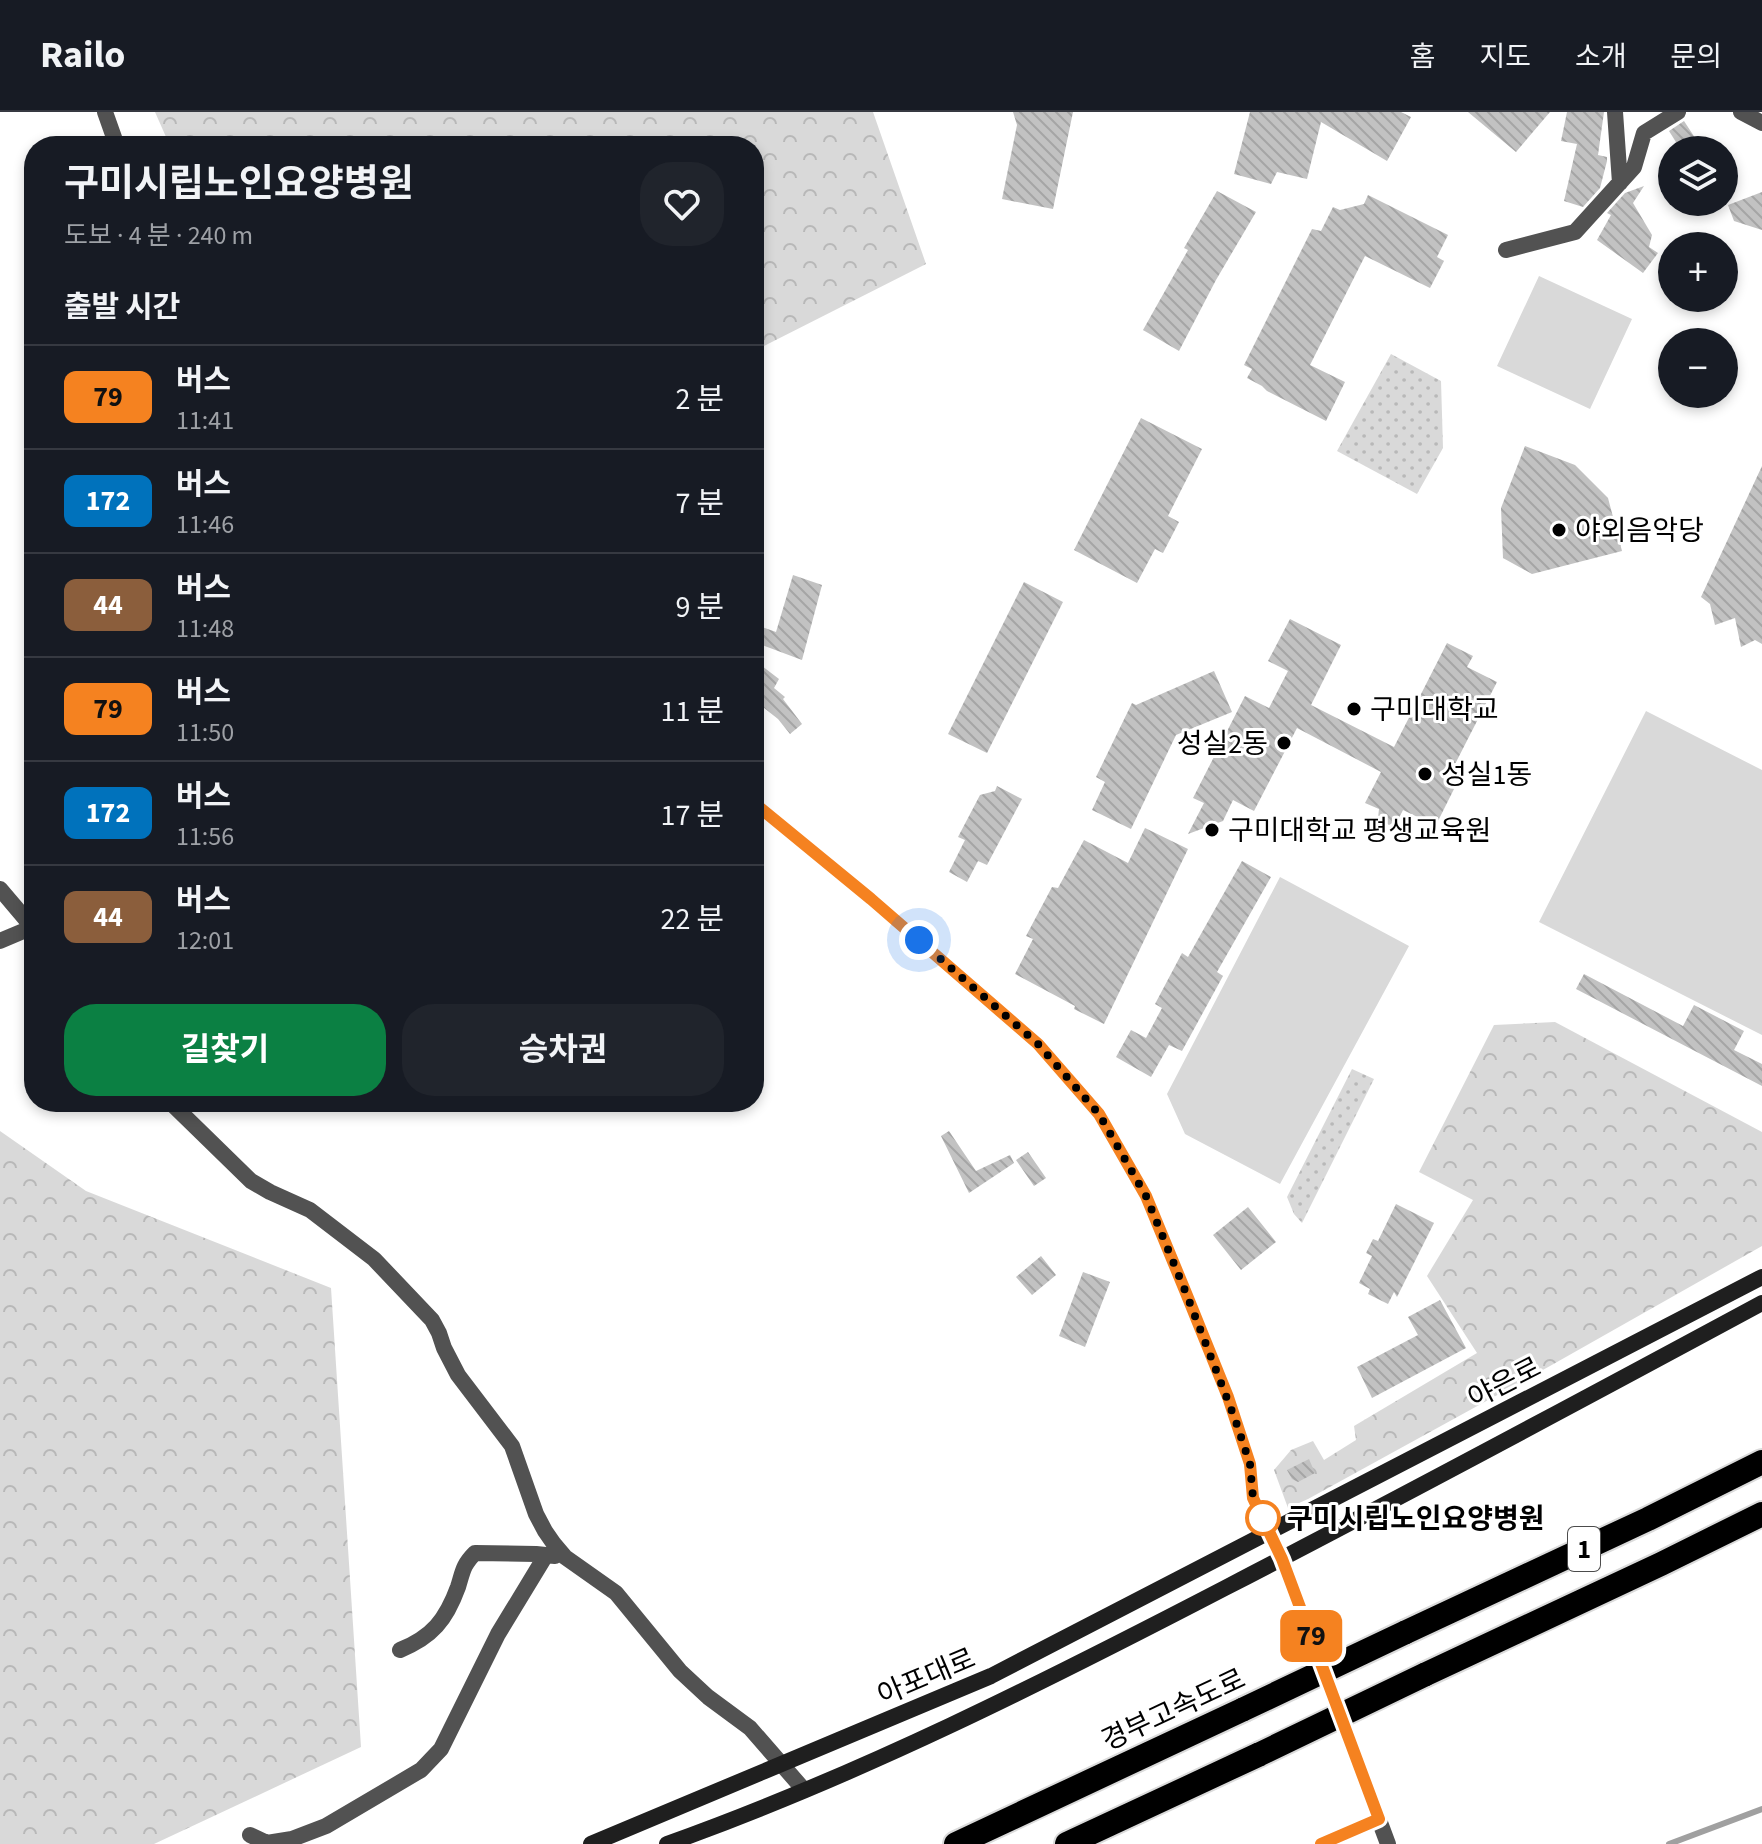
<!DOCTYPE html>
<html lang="ko">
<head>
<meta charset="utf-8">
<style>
  :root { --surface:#171b24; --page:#20242c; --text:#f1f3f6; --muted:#9ea1a6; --line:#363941; --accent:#0b8043 }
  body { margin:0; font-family:"Source Sans 3","Noto Sans KR",sans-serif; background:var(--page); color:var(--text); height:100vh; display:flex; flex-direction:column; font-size:30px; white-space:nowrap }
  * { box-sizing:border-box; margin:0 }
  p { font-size:26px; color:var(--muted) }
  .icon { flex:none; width:44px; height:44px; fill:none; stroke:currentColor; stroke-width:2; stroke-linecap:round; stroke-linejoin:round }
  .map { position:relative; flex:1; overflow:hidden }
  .details { position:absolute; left:24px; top:24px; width:740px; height:976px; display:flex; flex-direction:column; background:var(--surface); border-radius:32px; box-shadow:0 4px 12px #0003 }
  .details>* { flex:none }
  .badge { padding:0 16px; border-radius:12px; font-size:28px; line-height:52px }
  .fabs { position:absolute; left:1658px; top:24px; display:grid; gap:16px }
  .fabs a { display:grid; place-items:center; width:80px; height:80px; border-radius:50%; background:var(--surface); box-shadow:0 4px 12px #0003; font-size:40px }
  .you { position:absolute; width:40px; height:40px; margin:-20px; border:6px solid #fff; border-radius:50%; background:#1a73e8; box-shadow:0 0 0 12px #1a73e833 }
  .map>.badge { position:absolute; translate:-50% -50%; box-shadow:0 0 0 4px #fff }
  h2 { padding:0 40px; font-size:30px; line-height:72px }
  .round { display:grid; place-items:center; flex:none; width:84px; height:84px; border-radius:32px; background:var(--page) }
  .summary { display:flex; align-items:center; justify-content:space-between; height:136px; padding:0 40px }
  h1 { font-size:38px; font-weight:700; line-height:60px }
  .cta { display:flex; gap:16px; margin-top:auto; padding:16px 40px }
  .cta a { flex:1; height:92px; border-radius:32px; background:var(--accent); color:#fff; font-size:32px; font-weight:700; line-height:92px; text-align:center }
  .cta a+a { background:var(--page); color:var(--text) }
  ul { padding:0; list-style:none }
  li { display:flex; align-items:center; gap:24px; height:104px; padding:0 40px; border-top:2px solid var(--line) }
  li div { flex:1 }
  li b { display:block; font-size:30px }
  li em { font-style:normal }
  li .badge { min-width:88px; font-weight:700; text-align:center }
  header { display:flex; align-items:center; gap:48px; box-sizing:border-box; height:112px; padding:0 40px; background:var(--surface); border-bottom:2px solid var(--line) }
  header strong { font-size:38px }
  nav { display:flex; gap:44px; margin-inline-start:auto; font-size:28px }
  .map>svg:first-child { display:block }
  .grass { fill:#d9d9d9 }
  .forest { fill:url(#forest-crowns) }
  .garden { fill:url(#garden-dots) }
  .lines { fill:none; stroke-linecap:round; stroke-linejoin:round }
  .stream { stroke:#a0a0a0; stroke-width:6 }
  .building { fill:url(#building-back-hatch) }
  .motorway-casing { stroke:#dbdbdb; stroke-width:28 }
  .minor { stroke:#525252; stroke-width:16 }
  .secondary { stroke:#1f1f1f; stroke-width:16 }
  .motorway { stroke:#000; stroke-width:24 }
  .motorway-bridge-casing { stroke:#dbdbdb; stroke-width:28; stroke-linecap:butt }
  .motorway-bridge { stroke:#000; stroke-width:24 }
  .line-casing { stroke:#fff; stroke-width:18 }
  .line { stroke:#f58220; stroke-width:12 }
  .walk { stroke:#000; stroke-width:8; stroke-dasharray:0 14.4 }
  .poi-dot { fill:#000; stroke:#fff; stroke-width:3 }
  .stop-dot { fill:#fff; stroke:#f58220; stroke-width:4 }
  .labels { text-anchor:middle; stroke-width:6; stroke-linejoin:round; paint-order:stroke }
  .shield { fill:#fff; stroke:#4c4c4c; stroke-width:2 }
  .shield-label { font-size:26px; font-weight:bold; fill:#000 }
  .poi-label { font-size:28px; fill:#000; stroke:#fff; text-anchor:start }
  .street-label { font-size:28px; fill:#000; stroke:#fff }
  .stop-label { font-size:28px; font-weight:bold; fill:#000; stroke:#fff; text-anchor:start }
</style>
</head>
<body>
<header>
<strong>Railo</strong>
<nav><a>홈</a><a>지도</a><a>소개</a><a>문의</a></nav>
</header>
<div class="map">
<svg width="1762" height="1732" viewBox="0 0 1762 1732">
  <defs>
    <pattern id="forest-crowns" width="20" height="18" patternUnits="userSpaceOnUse" patternTransform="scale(2)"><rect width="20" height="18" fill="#d9d9d9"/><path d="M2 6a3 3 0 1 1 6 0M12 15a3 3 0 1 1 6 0" fill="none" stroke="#b8b8b8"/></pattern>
    <pattern id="garden-dots" width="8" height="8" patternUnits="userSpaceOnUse" patternTransform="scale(2)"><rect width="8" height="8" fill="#d9d9d9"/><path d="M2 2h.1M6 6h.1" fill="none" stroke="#b8b8b8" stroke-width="1.8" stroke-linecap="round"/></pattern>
    <pattern id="building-back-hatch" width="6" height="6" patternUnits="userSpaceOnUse" patternTransform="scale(2)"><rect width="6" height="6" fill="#c2c2c2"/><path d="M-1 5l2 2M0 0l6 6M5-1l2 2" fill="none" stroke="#a5a5a5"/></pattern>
  </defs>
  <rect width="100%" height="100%" fill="#fff"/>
  <path class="grass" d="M1539 164 1632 207 1590 297 1497 254Z
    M1646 599 1762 658V923L1539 810Z
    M1280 765 1409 834 1280 1072 1185 1022 1167 982Z"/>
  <path class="forest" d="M155 0H873L926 152 754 239V34H170Z
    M1555 910 1762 1020V1134L1550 1254 1308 1387 1288 1396 1274 1358 1291 1338 1313 1329 1324 1348 1356 1328 1354 1314 1477 1241 1427 1164 1473 1088 1419 1060 1494 913Z
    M0 1019 86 1079 331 1176 361 1635 154 1732H0Z"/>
  <path class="garden" d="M1391 242 1441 269 1443 336 1417 382 1337 339Z
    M1352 957 1374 967 1302 1111 1294 1102 1287 1085Z"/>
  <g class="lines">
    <path class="stream" d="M1669 1732 1762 1697"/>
  </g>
  <path class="building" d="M1013 0H1073L1053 97 1002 87 1017 13Z
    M1250 0H1401L1411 5 1387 49 1321 10 1307 67 1277 60 1271 72 1234 62Z
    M1468 0H1550L1516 40Z
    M1567 0H1604L1598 43 1607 45V49L1600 76 1583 95 1564 89 1577 32 1561 29Z
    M1684 9 1703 38H1681L1669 19Z
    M1644 74 1633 91 1652 123 1649 135 1658 141 1643 161 1597 128 1611 103 1607 101 1625 81Z
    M1217 79 1256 100 1216 168 1179 239 1143 218 1188 138 1184 136Z
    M1762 80V118L1734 109 1728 93Z
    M1368 83 1448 123 1437 145 1444 149 1430 176 1365 144 1310 253 1345 270 1326 309 1267 279 1262 274 1247 266 1252 257 1244 253 1312 117 1321 119 1333 95 1340 98 1364 92Z
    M1141 306 1202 337 1168 404 1179 410 1163 441 1155 437 1137 471 1074 438Z
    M1525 334 1575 353 1608 386 1622 439 1532 462 1503 446 1501 396Z
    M1762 354V532L1755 528 1741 535 1735 506 1715 513 1710 492 1701 485Z
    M793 463 822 473 802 548 754 530V512L776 520Z
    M1024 470 1063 490 987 641 948 622Z
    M1290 507 1341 533 1311 593 1394 635 1447 531 1473 544 1467 555 1497 570 1452 658 1461 663 1438 709 1431 705 1428 710 1403 698 1398 708 1389 713 1378 706 1379 697 1365 691 1381 660 1297 616 1254 699 1233 688 1223 709 1188 722 1204 691 1193 686 1245 584 1269 596 1288 559 1268 549Z
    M754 548 779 567 774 576 785 585 783 587 802 612 790 622 778 607 754 588Z
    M1214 559 1232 600 1176 623 1131 717 1092 698 1105 670 1096 665 1132 591 1136 593Z
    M997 674 1022 687 987 753 978 749 967 770 949 760 965 728 958 725 980 683 995 679Z
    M1145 716 1188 737 1104 912 1074 897 1075 894 1015 862 1033 827 1026 824 1052 775 1058 776 1084 728 1128 751Z
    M1242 749 1271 765 1217 860 1223 864 1182 939 1169 933 1151 965 1116 945 1131 918 1146 926 1162 896 1155 892 1182 841 1188 845Z
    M1584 862 1683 914 1694 893 1744 919 1734 938 1762 952V974L1576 877Z
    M949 1019 976 1059 1010 1043 1014 1051 969 1081 941 1024Z
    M1028 1040 1046 1066 1034 1074 1016 1048Z
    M1396 1092 1434 1111 1397 1185 1394 1180 1388 1192 1368 1182 1370 1177 1359 1171 1372 1144 1366 1141 1373 1127 1378 1129Z
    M1248 1095 1276 1130 1241 1158 1213 1123Z
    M1041 1144 1056 1163 1032 1183 1016 1165Z
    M1083 1160 1110 1170 1085 1235 1059 1224Z
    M1440 1188 1466 1236 1372 1286 1357 1255 1418 1223 1408 1205Z
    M1309 1347 1315 1361 1298 1370 1292 1367 1287 1358Z"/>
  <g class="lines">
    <g class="motorway-casing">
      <path id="motorway" d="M1404 1521 1648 1407 1762 1350
        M1424 1563 1661 1452 1762 1402
        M956 1732 1244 1597
        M1067 1732 1260 1642"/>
    </g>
    <path class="minor" d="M105 0 117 34
      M1615 0 1620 71
      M1741 0 1762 11
      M1506 138 1575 120 1634 55 1644 21 1678 0
      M754 691 871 787 1038 932 1099 1002 1146 1084 1186 1181 1228 1285 1250 1352 1253 1386 1282 1447 1388 1732
      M0 777 34 817
      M0 829 33 815
      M170 990 251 1069 270 1080 310 1098 374 1147 432 1208 439 1221 444 1236 458 1263 512 1334 536 1402 545 1419 554 1432 565 1445 616 1481 680 1559 708 1585 750 1616 804 1678
      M400 1538C432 1525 446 1508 458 1475 463 1459 463 1453 475 1441L536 1442 555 1444
      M250 1723 267 1731 292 1727 326 1714 421 1658 441 1637 498 1522 546 1443
      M1321 1732 1379 1707"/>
    <path class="secondary" d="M591 1732 991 1564 1762 1165
      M667 1732C860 1663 1044 1570 1225 1476 1405 1383 1584 1287 1762 1191"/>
    <use href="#motorway" class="motorway"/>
    <g class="motorway-bridge-casing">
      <path id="motorway-bridge" d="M1244 1597 1404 1521
        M1260 1642 1424 1563"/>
    </g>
    <use href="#motorway-bridge" class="motorway-bridge"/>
  </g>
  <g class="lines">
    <g class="line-casing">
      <path id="line" d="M754 691 871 787 1038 932 1099 1002 1146 1084 1186 1181 1228 1285 1250 1352 1253 1386 1282 1447 1379 1707 1321 1732"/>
    </g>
    <use href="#line" class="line"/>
    <path class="walk" d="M919 828 1038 932 1099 1002 1146 1084 1186 1181 1235 1307 1250 1352 1253 1386 1263 1406"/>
  </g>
  <g class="poi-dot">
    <circle cx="1559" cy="418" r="8"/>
    <circle cx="1354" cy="597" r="8"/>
    <circle cx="1284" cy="631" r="8"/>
    <circle cx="1425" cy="662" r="8"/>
    <circle cx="1212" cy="718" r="8"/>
  </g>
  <circle class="stop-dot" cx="1263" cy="1406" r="16"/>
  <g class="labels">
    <rect class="shield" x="1568" y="1415" width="32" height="44" rx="6"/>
    <g class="shield-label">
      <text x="1584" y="1446">1</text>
    </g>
    <g class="poi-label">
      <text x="1575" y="428">야외음악당</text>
      <text x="1370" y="607">구미대학교</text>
      <text x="1268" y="641" text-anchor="end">성실2동</text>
      <text x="1441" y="672">성실1동</text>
      <text x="1228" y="728">구미대학교 평생교육원</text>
    </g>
    <g class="street-label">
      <text transform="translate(1504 1270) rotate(-27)" y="10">야은로</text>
      <text transform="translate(926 1564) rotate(-23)" y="10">아포대로</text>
      <text transform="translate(1173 1597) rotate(-25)" y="10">경부고속도로</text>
    </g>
    <g class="stop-label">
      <text x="1287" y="1416">구미시립노인요양병원</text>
    </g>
  </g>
</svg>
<div class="fabs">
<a><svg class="icon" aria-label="layers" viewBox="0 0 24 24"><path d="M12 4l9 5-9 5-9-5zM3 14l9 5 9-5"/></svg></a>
<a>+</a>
<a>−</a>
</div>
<div class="you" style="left:919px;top:828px"></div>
<b class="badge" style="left:1311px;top:1524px;background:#f58220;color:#111">79</b>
<section class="details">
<div class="summary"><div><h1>구미시립노인요양병원</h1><p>도보 · 4 분 · 240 m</p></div><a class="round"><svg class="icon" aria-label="heart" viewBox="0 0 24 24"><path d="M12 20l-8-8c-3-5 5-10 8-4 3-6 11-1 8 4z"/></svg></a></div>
<h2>출발 시간</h2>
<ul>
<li><span class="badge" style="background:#f58220;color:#111">79</span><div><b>버스</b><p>11:41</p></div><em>2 분</em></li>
<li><span class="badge" style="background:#0072bc;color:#fff">172</span><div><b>버스</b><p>11:46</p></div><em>7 분</em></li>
<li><span class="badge" style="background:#8b5e3c;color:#fff">44</span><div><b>버스</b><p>11:48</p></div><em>9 분</em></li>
<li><span class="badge" style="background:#f58220;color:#111">79</span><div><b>버스</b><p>11:50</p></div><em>11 분</em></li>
<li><span class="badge" style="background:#0072bc;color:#fff">172</span><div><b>버스</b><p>11:56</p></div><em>17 분</em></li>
<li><span class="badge" style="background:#8b5e3c;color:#fff">44</span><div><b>버스</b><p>12:01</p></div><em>22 분</em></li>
</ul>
<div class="cta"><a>길찾기</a><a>승차권</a></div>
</section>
</div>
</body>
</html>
